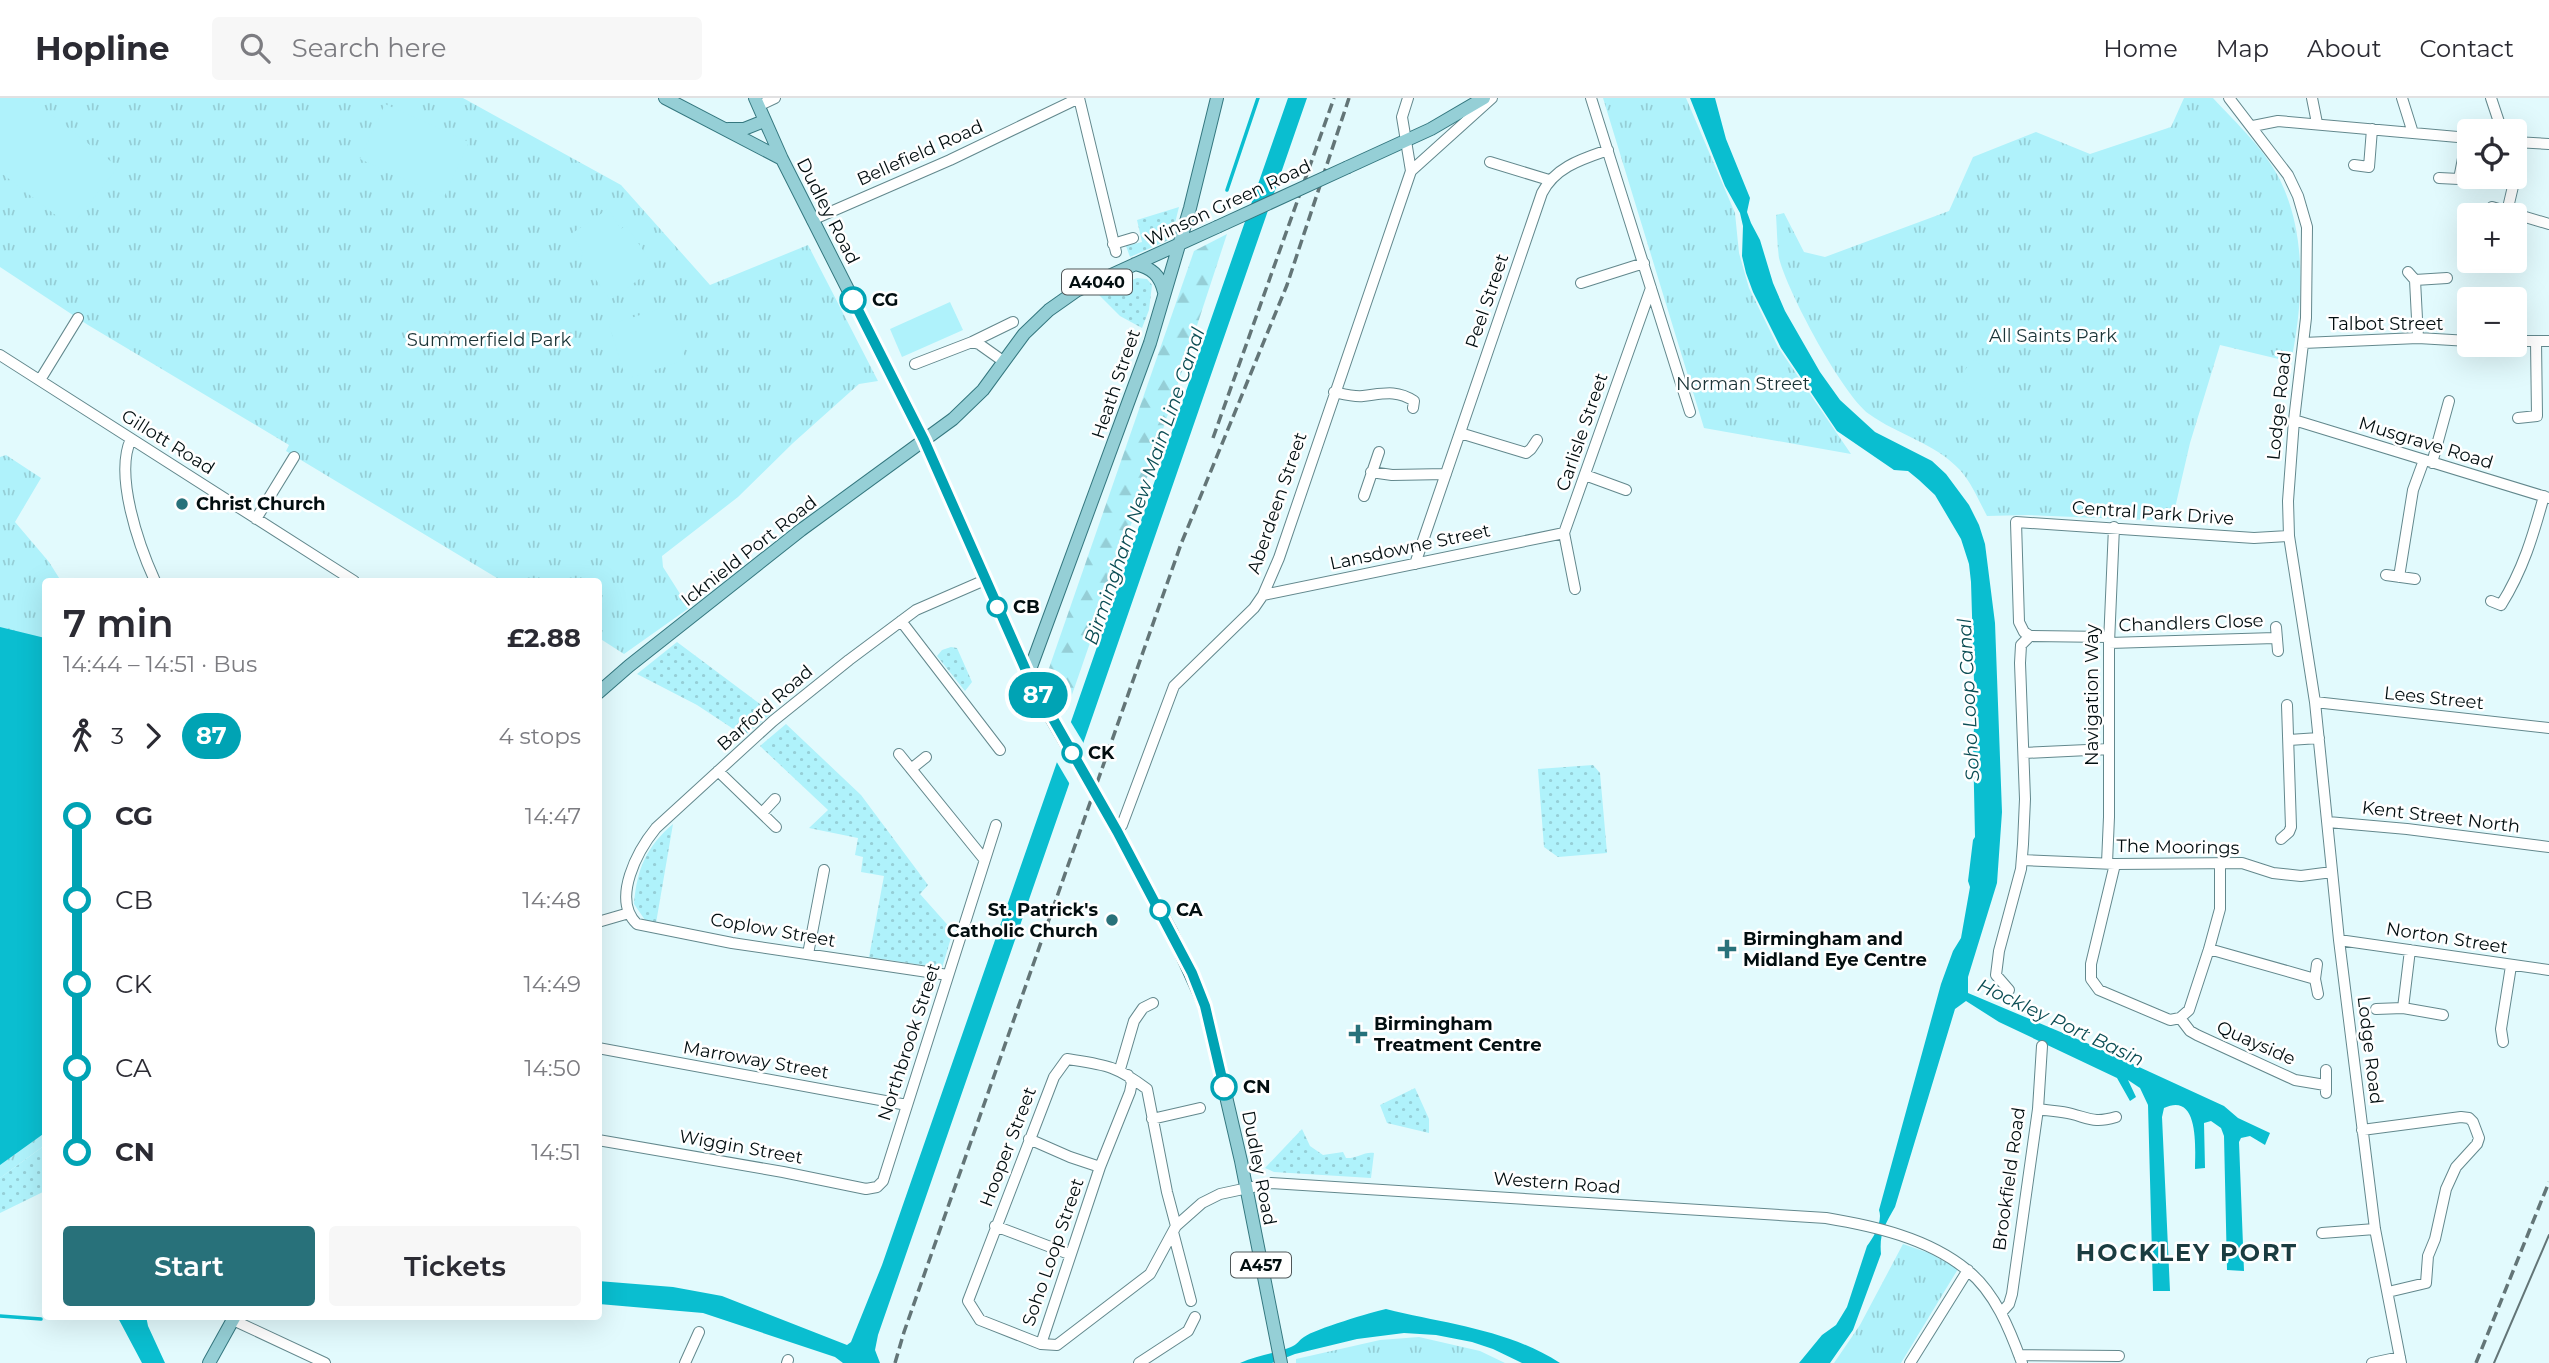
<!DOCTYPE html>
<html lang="en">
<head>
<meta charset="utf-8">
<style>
  :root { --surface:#fff; --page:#f7f7f7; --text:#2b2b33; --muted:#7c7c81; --line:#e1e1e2; --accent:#28717a }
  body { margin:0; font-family:Montserrat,sans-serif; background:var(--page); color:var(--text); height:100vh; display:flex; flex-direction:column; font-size:26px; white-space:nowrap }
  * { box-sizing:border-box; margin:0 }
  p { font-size:23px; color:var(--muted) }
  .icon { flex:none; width:38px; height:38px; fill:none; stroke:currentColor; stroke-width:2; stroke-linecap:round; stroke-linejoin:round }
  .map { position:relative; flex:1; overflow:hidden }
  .side { position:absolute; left:42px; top:480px; width:560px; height:742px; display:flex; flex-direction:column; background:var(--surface); border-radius:7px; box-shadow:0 7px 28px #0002 }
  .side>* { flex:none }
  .badge { padding:0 14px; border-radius:23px; font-size:24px; line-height:46px }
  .fabs { position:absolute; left:2457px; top:21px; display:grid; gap:14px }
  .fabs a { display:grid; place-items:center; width:70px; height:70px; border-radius:7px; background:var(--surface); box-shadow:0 7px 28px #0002; font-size:35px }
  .map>.badge { position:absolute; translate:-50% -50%; box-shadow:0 0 0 4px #fff }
  .legs { display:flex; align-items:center; gap:10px; height:77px; padding:0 21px; font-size:23px }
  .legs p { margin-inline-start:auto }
  .headline { display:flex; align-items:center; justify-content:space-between; height:119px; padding:0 21px }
  h1 { font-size:38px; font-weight:600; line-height:52px }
  .button { display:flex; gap:14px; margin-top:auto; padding:14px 21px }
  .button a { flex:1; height:80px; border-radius:7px; background:var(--accent); color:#fff; font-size:28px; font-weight:600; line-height:80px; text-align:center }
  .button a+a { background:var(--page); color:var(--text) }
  ul { padding:0 21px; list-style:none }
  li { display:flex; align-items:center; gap:24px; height:84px; font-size:26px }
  li i { display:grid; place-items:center; width:10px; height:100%; margin:0 9px; background:currentColor }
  li i::after { content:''; width:18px; height:18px; margin:-9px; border:5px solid; border-radius:50%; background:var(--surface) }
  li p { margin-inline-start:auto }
  li:first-child i { background:linear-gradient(#0000 50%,currentColor 0) }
  li:last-child i { background:linear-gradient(currentColor 50%,#0000 0) }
  header { display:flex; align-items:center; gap:42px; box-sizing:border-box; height:98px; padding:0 35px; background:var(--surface); border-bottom:2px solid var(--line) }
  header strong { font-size:33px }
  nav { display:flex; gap:38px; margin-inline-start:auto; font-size:24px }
  .search { width:490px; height:63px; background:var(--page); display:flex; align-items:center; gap:18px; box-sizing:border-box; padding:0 24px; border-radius:7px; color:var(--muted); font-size:26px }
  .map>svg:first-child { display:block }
  .grass { fill:url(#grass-dots) }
  .forest { fill:url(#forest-firs) }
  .park { fill:url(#park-tufts) }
  .pitch { fill:#aff2fb }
  .water { fill:#0abed0 }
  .pier { fill:#e2fafd }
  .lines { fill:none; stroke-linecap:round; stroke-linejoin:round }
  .stream { stroke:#0abed0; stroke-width:3.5 }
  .minor-casing { stroke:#63888d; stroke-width:12 }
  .major-casing { stroke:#34777f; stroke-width:14 }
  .minor { stroke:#fff; stroke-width:10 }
  .major { stroke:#95cfd6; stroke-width:12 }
  .tram { stroke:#637577; stroke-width:2 }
  .rail { stroke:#637577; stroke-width:3.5; stroke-dasharray:10 5; stroke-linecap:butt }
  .major-bridge-casing { stroke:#34777f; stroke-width:14; stroke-linecap:butt }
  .major-bridge { stroke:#95cfd6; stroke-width:12 }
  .line-1-casing { stroke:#fff; stroke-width:16 }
  .line-1 { stroke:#00a3b4; stroke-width:10 }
  .stop-1-dot { fill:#fff; stroke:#00a3b4; stroke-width:3.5 }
  .poi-dot { fill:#28717a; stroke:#fff; stroke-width:2.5 }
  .labels { text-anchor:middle; stroke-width:5; stroke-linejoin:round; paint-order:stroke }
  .shield { fill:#fff; stroke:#4e5658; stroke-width:2 }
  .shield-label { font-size:16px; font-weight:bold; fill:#020e10 }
  .street-label { font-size:18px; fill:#020e10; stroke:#fff }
  .stop-label { font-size:18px; font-weight:bold; fill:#020e10; stroke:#fff; text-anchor:start }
  .park-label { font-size:18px; fill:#1b3437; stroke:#fff }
  .poi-label { font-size:18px; font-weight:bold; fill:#020e10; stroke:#fff; text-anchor:start }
  .water-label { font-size:19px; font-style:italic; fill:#0b4d54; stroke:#fff }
  .district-label { font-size:24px; font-weight:bold; letter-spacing:2px; fill:#1a3c40; stroke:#fff }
</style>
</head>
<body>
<header>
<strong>Hopline</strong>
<div class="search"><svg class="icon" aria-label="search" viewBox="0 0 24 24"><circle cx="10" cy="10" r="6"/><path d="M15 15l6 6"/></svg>Search here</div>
<nav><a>Home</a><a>Map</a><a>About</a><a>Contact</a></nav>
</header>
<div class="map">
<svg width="2549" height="1265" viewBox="0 0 2549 1265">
  <defs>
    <pattern id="grass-dots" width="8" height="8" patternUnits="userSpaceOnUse" patternTransform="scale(1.75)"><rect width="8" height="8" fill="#aff2fb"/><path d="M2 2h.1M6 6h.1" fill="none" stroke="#95ced6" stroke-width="1.8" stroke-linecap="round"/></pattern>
    <pattern id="forest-firs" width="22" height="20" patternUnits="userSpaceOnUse" patternTransform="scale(1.75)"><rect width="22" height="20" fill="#aff2fb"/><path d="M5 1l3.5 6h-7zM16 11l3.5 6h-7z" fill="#95ced6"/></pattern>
    <pattern id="park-tufts" width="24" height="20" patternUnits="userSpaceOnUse" patternTransform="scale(1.75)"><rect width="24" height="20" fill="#aff2fb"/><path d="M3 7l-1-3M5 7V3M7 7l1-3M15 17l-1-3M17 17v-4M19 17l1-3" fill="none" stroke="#95ced6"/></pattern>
  </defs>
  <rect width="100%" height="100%" fill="#e2fafd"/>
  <path class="grass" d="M1179 109 1171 141 1130 159 1126 148 1142 144 1137 122Z
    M1137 180 1147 181 1152 187 1149 212 1142 230 1120 218 1098 196Z
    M677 544 772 615 744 638 697 607 637 576Z
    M951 549 957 550 972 584 965 593 937 558 942 552Z
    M786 626 861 697 928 787 920 796 953 833 942 870 869 859 884 778 861 774 863 759 855 757 858 740 809 730 828 712 760 648Z
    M1593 667 1600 675 1607 755 1558 759 1544 749 1538 671Z
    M673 726 656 825 645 822 634 806C637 771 646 749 673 726Z
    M1415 990 1429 1021V1035L1387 1025 1380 1007Z
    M1302 1031 1310 1048 1323 1057 1343 1054 1346 1060C1356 1061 1365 1053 1374 1055L1371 1080 1274 1074 1265 1070Z
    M45 1047V1093L0 1115V1080Z"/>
  <path class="forest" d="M1227 136 1143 392 1066 614 1047 576 1194 153Z"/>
  <path class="park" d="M0 0H463L621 87 710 187 808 147 878 283 859 286 793 345 738 399 662 458 663 469 689 510 624 556 599 540 598 483H502L286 353 289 347 88 227 0 169Z
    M1603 0H1686L1735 115 1739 155 1749 190 1778 249 1851 356 1704 330Z
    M2184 0H2213C2236 25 2266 52 2281 84 2307 139 2303 205 2291 264L2220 247 2190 345 2172 423 2027 417 1987 418C1979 403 1971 384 1960 372 1935 345 1898 337 1869 316 1842 296 1787 193 1779 160 1777 146 1777 131 1776 117L1784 115 1804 154 1825 159 1949 113 1973 59 2036 34 2090 56 2171 29Z
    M6 357 41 380 15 424 49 464 61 483H46L45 1047 0 1080V359Z
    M1903 1146 1929 1155 1958 1171 1901 1265H1834L1860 1227Z
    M1419 1239 1480 1253 1505 1265H1296V1261L1380 1242Z"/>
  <path class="pitch" d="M0 0H30L118 69 71 129 0 74Z
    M385 6 469 44 444 99 360 61Z
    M608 111 621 131 626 127 655 170 610 202 580 159 584 156 571 136Z
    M950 204 963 232 902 259 890 231Z
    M668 208 686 262 626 281 609 227Z
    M1974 261 2000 283 1985 301 1959 279Z"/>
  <path class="water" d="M1288 0H1307L878 1237 875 1252 880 1265H843L835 1259 703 1215 599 1206 598 1183 673 1189 722 1198 847 1247 851 1244 882 1167Z
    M1690 0H1715L1726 41 1750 100 1747 114 1751 125 1760 142 1773 185 1785 213 1820 274 1840 302 1875 334 1932 363 1946 376 1969 407 1979 427 1985 446 1995 525 2002 714 1997 785 1968 879V895L2089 946 2224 1008 2238 1020 2270 1035 2265 1047 2250 1038 2241 1040 2239 1044 2244 1173 2227 1172 2224 1038 2221 1030 2211 1023 2204 1025 2205 1070 2195 1071C2195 1052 2200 993 2164 1010L2162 1019 2170 1193H2153L2148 1007 2140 990 2128 982 2136 999 2130 1003 2117 980 1999 924 1966 903 1955 911 1895 1109C1885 1127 1879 1135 1881 1156L1853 1232 1830 1265H1799L1822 1237 1836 1227 1847 1209 1867 1148C1874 1139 1883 1123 1879 1112L1941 886 1953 853 1961 840 1970 789 1968 783 1973 742 1975 739 1973 644 1975 616 1971 484 1969 466 1961 441 1935 397 1919 382 1908 373 1894 372 1837 333 1781 250 1753 194 1746 175 1742 158 1743 128 1740 115 1725 88Z
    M0 529 45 540 46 1034 0 1067Z
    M1386 1211C1446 1226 1507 1231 1560 1265H1522L1493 1251 1472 1244 1436 1237 1404 1235 1357 1241 1295 1256 1272 1265H1240C1257 1257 1274 1256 1291 1249 1297 1247 1299 1242 1304 1239 1315 1231 1372 1214 1386 1211Z
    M117 1218H146L148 1228 165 1265H142Z"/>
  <path class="pier" d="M1069 621 1086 649 1072 690 1055 661Z"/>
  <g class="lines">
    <path class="stream" d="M1227 92 1258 0
      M0 1218 41 1221"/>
    <g class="minor-casing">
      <path id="minor" d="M1079 0 1116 154
        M1591 0 1690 314
        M2229 0 2288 77 2298 98 2307 129 2306 220 2294 322 2288 403 2289 438 2315 604 2339 842 2375 1131 2401 1265
        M2312 0 2317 25
        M2402 0 2413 35
        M2491 0 2502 33
        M758 8 775 0
        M2253 28 2278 23 2469 40
        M2515 44 2549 46
        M1490 64 1549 82
        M2354 67 2369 69 2372 31
        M1411 73 1492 0
        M2439 80 2459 81 2467 40
        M2492 109 2549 126
        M2507 114 2518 67
        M812 122 950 62 1079 0
        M1113 146 1133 140
        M2408 174 2415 182 2418 240
        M2415 182 2447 180
        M1581 185 1644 165
        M2515 243H2549
        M972 244 979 246 1003 263
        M2303 245 2418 240 2469 243
        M0 257 354 483
        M915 266 972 244 1013 224
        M40 282 78 220
        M1334 294C1343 296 1354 299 1363 298 1382 296 1396 291 1414 303L1413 310
        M2518 320 2537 318 2536 243
        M2294 322 2549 400
        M1460 335 1526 355 1531 351 1537 342
        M131 341C114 377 139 448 155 483
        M2432 365 2449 303
        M1371 374 1392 377 1446 376
        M1585 377 1626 392
        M1364 398 1379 354
        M256 421 294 359
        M1415 466 1542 95C1555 69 1582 61 1608 52
        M2386 477 2415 481
        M2399 479 2413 392 2424 362
        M1575 491 1564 435 1651 190
        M1263 497 1564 435
        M2491 503 2501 507C2523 472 2533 438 2544 398
        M901 523 1000 652
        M2276 529 2278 553
        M2109 539 2030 538 2024 534 2019 524 2016 424 2254 440 2289 438
        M2109 545 2275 540
        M2315 604 2549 630
        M2289 642 2319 640
        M2024 655 2109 651
        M899 656 984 761
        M911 671 926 659
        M718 673 776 729
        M762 715 775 701
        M2328 724 2407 731 2549 749
        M1117 733 1122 727 1174 588 1254 510 1263 497 1279 460 1411 73 1402 19 1408 0
        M2281 741 2289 734 2291 729 2287 607
        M2022 762 2115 766 2242 765 2273 775 2301 778 2332 774
        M2107 765 2109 719V545L2114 429
        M2115 766 2091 866V881L2099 892 2170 922 2180 920 2189 912 2209 851 2220 811V766
        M598 824 629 815
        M2339 842 2549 872
        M2209 851 2315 881
        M808 856 824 772
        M2317 866 2315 881 2318 896
        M948 877 732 845 637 826C611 801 638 752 656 730L773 623 849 562 916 512 985 482
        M2009 892 1996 877 1999 853 2021 771 2023 746 2025 701 2020 565 2021 547 2030 538
        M2403 910 2410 852
        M2376 911 2403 910 2443 917
        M2180 920 2190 933 2197 937 2295 982 2325 987
        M2503 944 2501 931 2511 868
        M598 950 907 1007
        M1120 971 1134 923 1143 910 1153 905
        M2326 995V972
        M2038 1011C2049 1013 2061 1013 2072 1016 2091 1021 2095 1025 2116 1019
        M1152 1021 1200 1010
        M2362 1032 2461 1019 2469 1020 2473 1024 2479 1040 2477 1046 2456 1069 2446 1091 2435 1141 2428 1158 2426 1185 2388 1194
        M1029 1041 1070 1059 1100 1069
        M598 1042 783 1074 866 1091 877 1089 883 1083 996 727
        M995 1128 1069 1156
        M1176 1128 1167 1094 1147 991C1115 967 1106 967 1067 961L1054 979 968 1203 980 1222 1041 1246 1057 1247 1150 1176 1176 1128 1202 1105 1220 1096 1271 1085 1826 1120C1874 1128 1928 1140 1967 1172 1995 1194 2010 1232 2022 1265
        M1173 1134 1191 1203
        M2322 1135 2375 1131
        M2001 1215 2009 1206 2012 1196 2038 1011 2042 948
        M233 1222 325 1265
        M1041 1246 1100 1069 1130 994 1132 984 1128 977
        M2019 1257 2119 1258
        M685 1265 699 1234
        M787 1265 788 1262
        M1139 1265 1188 1233 1195 1219
        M1910 1265 1968 1172
        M2372 1265 2400 1259"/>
    </g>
    <g class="major-casing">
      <path id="major" d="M665 0 782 61
        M755 0 782 61 924 342 1028 577 1049 616
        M728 31H744L764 23
        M1348 69 1431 31 1484 0
        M1135 166C1152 170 1160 177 1164 194
        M1028 577 1150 245 1190 110 1217 0
        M598 595 629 568 801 432 953 321 983 292 1024 236 1049 212 1076 193 1217 129
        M1101 705 1171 833 1205 908 1241 1063 1281 1265
        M209 1265 235 1218"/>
    </g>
    <use href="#minor" class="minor"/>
    <use href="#major" class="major"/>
    <path class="tram" d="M2494 1265 2549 1137"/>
    <path class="rail" d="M1213 340 1334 0
      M895 1265 904 1234 1181 446 1287 187 1349 0
      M2476 1265 2549 1084"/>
    <g class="major-bridge-casing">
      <path id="major-bridge" d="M1217 129 1348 69
        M1049 616 1101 705"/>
    </g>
    <use href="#major-bridge" class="major-bridge"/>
  </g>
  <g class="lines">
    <g class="line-1-casing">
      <path id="line-1" d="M853 202 924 342 1028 577 1117 733 1192 875 1205 908 1224 989"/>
    </g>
    <use href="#line-1" class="line-1"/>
  </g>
  <g class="stop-1-dot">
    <circle cx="853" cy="202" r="12"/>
    <circle cx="997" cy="509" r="9"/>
    <circle cx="1072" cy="655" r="9"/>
    <circle cx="1160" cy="812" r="9"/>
    <circle cx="1224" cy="989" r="12"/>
  </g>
  <g class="poi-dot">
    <circle cx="182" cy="406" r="7"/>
    <circle cx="1112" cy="822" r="7"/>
    <path d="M1723.5 840.5h7v7h7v7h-7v7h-7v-7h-7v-7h7z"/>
    <path d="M1354.5 925.5h7v7h7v7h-7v7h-7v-7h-7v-7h7z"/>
  </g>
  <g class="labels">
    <g class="shield">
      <rect x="1062" y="171.5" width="70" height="25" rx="5"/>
      <rect x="1231" y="1154.5" width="60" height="25" rx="5"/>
    </g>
    <g class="shield-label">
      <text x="1097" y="190">A4040</text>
      <text x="1261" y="1173">A457</text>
    </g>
    <g class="street-label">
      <text transform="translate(920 55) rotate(-24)" y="6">Bellefield Road</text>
      <text transform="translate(1228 105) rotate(-25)" y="6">Winson Green Road</text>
      <text transform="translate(828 113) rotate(63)" y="6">Dudley Road</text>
      <text transform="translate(1487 203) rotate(-71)" y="6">Peel Street</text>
      <text x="2386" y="232">Talbot Street</text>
      <text transform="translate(1116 286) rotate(-71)" y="6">Heath Street</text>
      <text transform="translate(2279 308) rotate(-84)" y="6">Lodge Road</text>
      <text transform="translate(1582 334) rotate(-71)" y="6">Carlisle Street</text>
      <text transform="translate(168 344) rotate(32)" y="6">Gillott Road</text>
      <text transform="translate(2426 345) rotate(17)" y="6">Musgrave Road</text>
      <text transform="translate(1277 405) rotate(-71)" y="6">Aberdeen Street</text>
      <text transform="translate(2153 415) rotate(4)" y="6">Central Park Drive</text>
      <text transform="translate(1410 449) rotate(-12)" y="6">Lansdowne Street</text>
      <text transform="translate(749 453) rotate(-38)" y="6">Icknield Port Road</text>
      <text transform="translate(2191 525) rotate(-2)" y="6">Chandlers Close</text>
      <text transform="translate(2092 597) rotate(-90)" y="6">Navigation Way</text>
      <text transform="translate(2434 600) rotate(6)" y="6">Lees Street</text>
      <text transform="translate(765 610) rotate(-41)" y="6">Barford Road</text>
      <text transform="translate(2441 719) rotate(7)" y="6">Kent Street North</text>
      <text transform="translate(2178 749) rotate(1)" y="6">The Moorings</text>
      <text transform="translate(773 832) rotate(10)" y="6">Coplow Street</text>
      <text transform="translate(2447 840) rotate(9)" y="6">Norton Street</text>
      <text transform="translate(909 944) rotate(-72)" y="6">Northbrook Street</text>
      <text transform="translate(2256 945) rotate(24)" y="6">Quayside</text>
      <text transform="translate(2370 952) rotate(83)" y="6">Lodge Road</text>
      <text transform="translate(756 962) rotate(10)" y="6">Marroway Street</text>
      <text transform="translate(741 1049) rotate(10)" y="6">Wiggin Street</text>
      <text transform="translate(1008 1049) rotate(-69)" y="6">Hooper Street</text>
      <text transform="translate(1259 1070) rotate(79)" y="6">Dudley Road</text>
      <text transform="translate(2009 1081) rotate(-82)" y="6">Brookfield Road</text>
      <text transform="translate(1557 1085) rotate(4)" y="6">Western Road</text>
      <text transform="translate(1053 1154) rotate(-71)" y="6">Soho Loop Street</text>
    </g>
    <g class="stop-label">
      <text x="872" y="208">CG</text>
      <text x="1013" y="515">CB</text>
      <text x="1088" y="661">CK</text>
      <text x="1176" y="818">CA</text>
      <text x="1243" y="995">CN</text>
    </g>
    <g class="park-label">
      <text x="2053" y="244">All Saints Park</text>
      <text x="489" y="248">Summerfield Park</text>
      <text x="1743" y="292">Norman Street</text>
    </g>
    <g class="poi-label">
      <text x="196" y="412">Christ Church</text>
      <text x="1098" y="818" text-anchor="end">St. Patrick's<tspan x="1098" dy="21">Catholic Church</tspan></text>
      <text x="1743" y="847">Birmingham and<tspan x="1743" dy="21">Midland Eye Centre</tspan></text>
      <text x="1374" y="932">Birmingham<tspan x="1374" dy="21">Treatment Centre</tspan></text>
    </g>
    <g class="water-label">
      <text transform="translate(1144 388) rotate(-71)" y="7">Birmingham New Main Line Canal</text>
      <text transform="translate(1968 602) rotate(-93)" y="7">Soho Loop Canal</text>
      <text transform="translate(2061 924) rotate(25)" y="7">Hockley Port Basin</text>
    </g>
    <g class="district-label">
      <text x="2187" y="1163">HOCKLEY PORT</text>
    </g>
  </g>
</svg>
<div class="fabs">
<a><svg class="icon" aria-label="locate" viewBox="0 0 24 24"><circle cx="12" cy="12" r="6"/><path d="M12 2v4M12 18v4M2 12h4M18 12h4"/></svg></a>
<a>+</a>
<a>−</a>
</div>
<b class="badge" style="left:1038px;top:597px;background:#00a3b4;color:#fff">87</b>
<section class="side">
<div class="headline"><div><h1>7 min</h1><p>14:44 – 14:51 · Bus</p></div><b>£2.88</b></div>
<div class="legs"><svg class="icon" aria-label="walk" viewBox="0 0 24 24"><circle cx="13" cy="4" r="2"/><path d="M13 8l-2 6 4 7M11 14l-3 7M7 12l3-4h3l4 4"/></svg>3<svg class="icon" aria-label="forward" viewBox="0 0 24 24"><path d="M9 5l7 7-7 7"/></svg><b class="badge" style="background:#00a3b4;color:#fff">87</b><p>4 stops</p></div>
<ul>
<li><i style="color:#00a3b4"></i><b>CG</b><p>14:47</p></li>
<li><i style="color:#00a3b4"></i><span>CB</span><p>14:48</p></li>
<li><i style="color:#00a3b4"></i><span>CK</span><p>14:49</p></li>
<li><i style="color:#00a3b4"></i><span>CA</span><p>14:50</p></li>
<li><i style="color:#00a3b4"></i><b>CN</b><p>14:51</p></li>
</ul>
<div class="button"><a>Start</a><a>Tickets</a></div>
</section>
</div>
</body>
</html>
